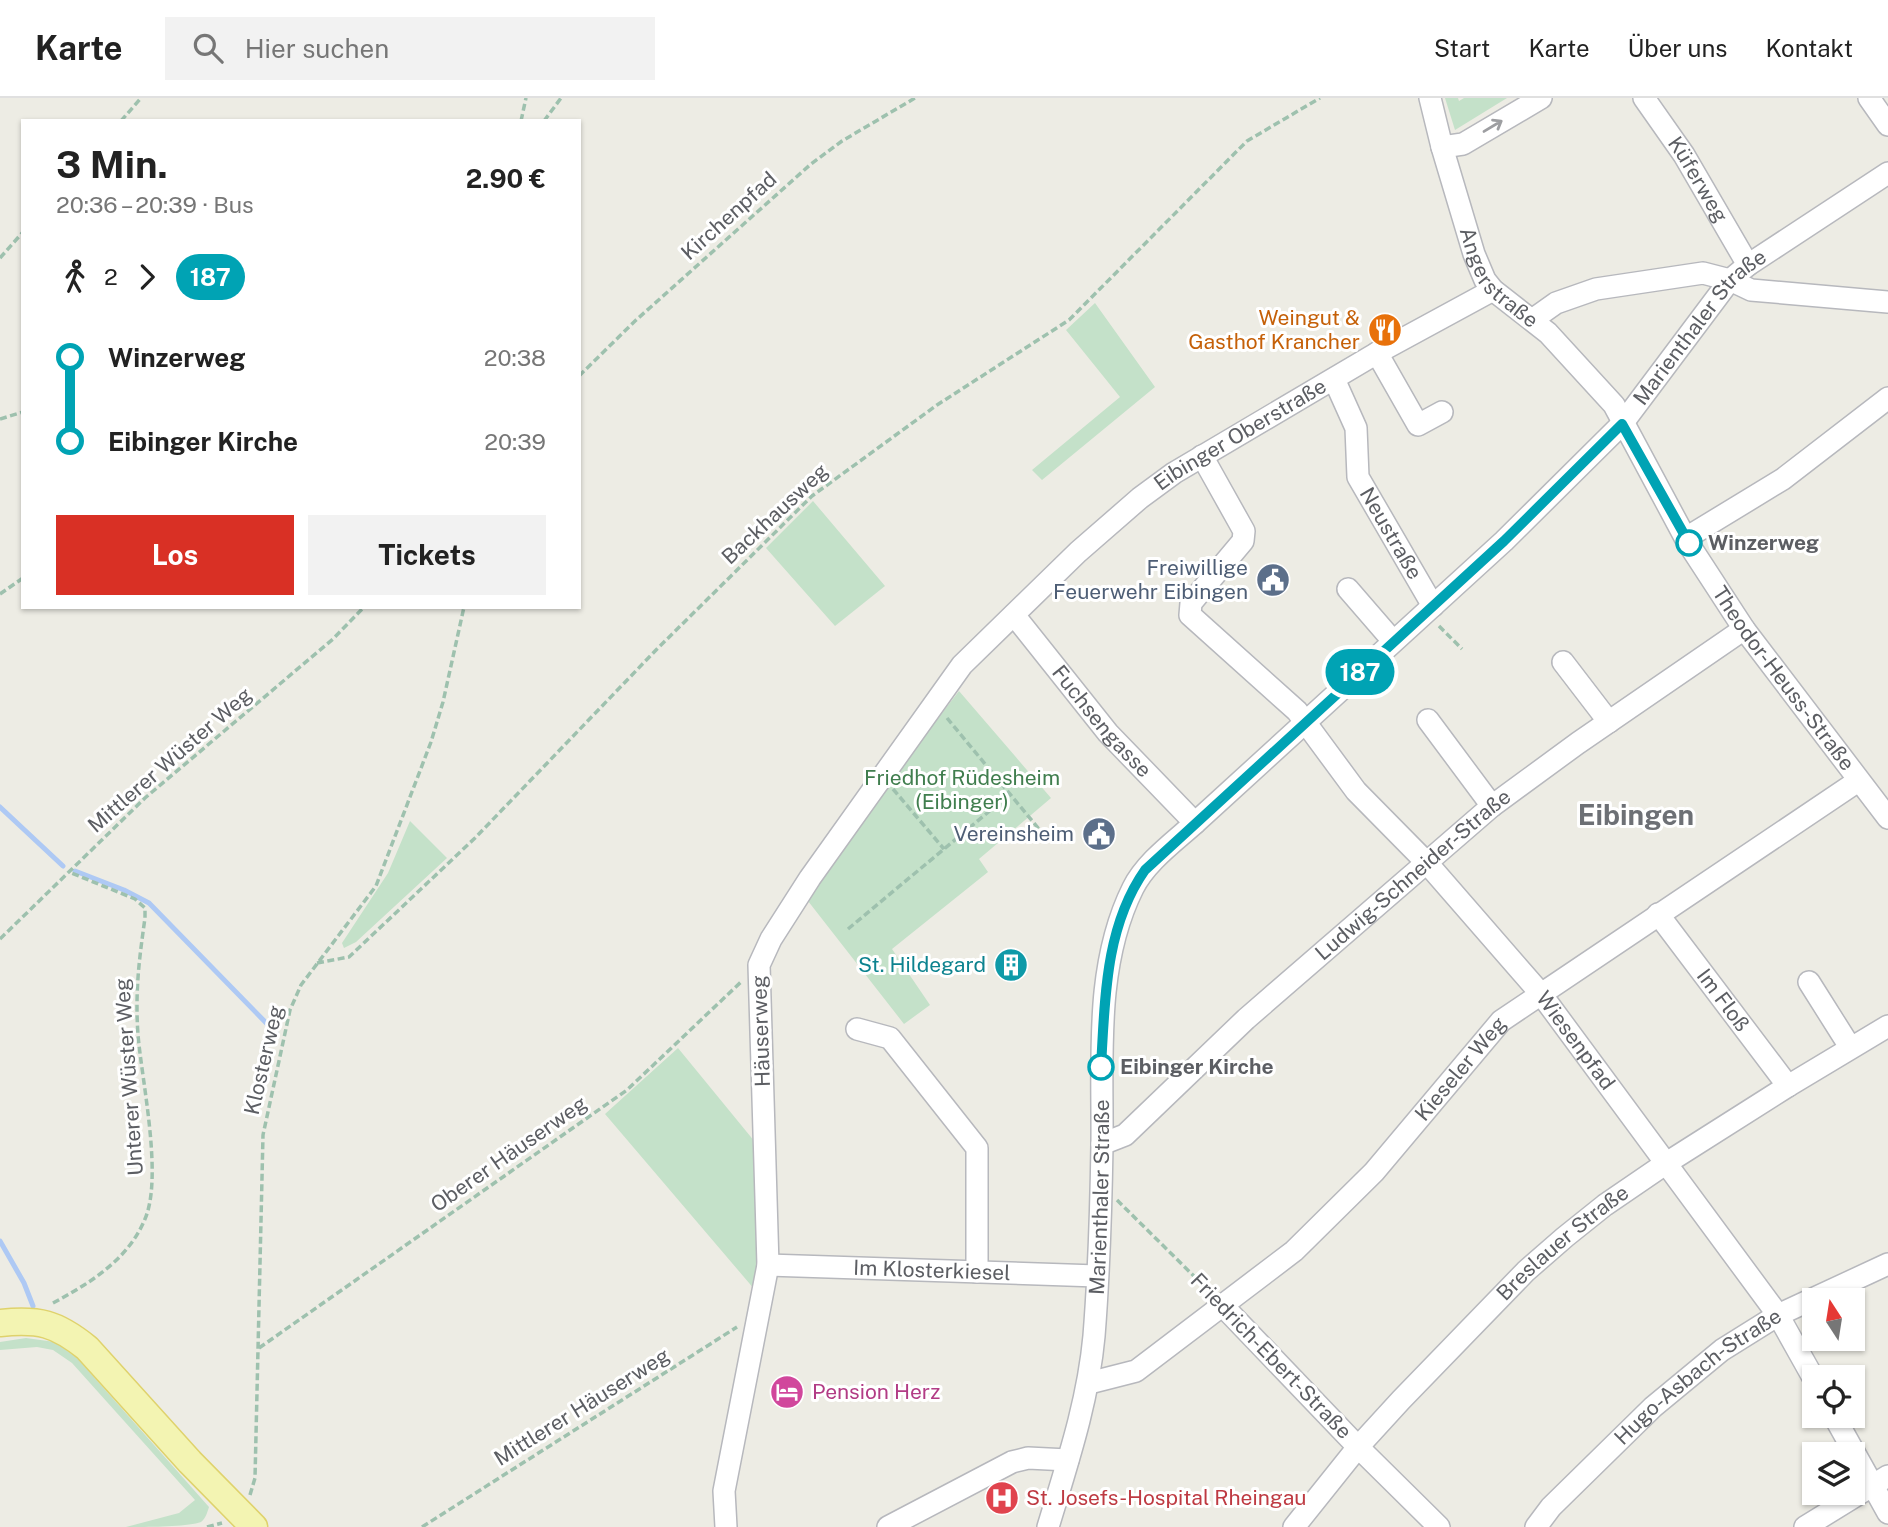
<!DOCTYPE html>
<html lang="de">
<head>
<meta charset="utf-8">
<style>
  :root { --surface:#fff; --page:#f2f2f2; --text:#222; --muted:#767676; --line:#e0e0e0; --accent:#d93025 }
  body { margin:0; font-family:"Public Sans",sans-serif; background:var(--page); color:var(--text); height:100vh; display:flex; flex-direction:column; font-size:26px; white-space:nowrap }
  * { box-sizing:border-box; margin:0 }
  p { font-size:23px; color:var(--muted) }
  .icon { flex:none; width:38px; height:38px; fill:none; stroke:currentColor; stroke-width:2; stroke-linecap:round; stroke-linejoin:round }
  .map { position:relative; flex:1; overflow:hidden }
  .panel { position:absolute; left:21px; top:21px; width:560px; height:490px; display:flex; flex-direction:column; background:var(--surface); border-radius:0px; box-shadow:0 2px 5px #0004 }
  .panel>* { flex:none }
  .badge { padding:0 14px; border-radius:23px; font-size:24px; line-height:46px }
  .needle { width:46px; rotate:348deg }
  .fabs { position:absolute; left:1802px; top:1190px; display:grid; gap:14px }
  .fabs a { display:grid; place-items:center; width:63px; height:63px; border-radius:0px; background:var(--surface); box-shadow:0 2px 5px #0004; font-size:35px }
  .map>.badge { position:absolute; translate:-50% -50%; box-shadow:0 0 0 4px #fff }
  .legs { display:flex; align-items:center; gap:10px; height:77px; padding:0 35px; font-size:23px }
  .legs p { margin-inline-start:auto }
  .headline { display:flex; align-items:center; justify-content:space-between; height:119px; padding:0 35px }
  h1 { font-size:38px; font-weight:700; line-height:52px }
  .primary-button { display:flex; gap:14px; margin-top:auto; padding:14px 35px }
  .primary-button a { flex:1; height:80px; border-radius:0px; background:var(--accent); color:#fff; font-size:28px; font-weight:700; line-height:80px; text-align:center }
  .primary-button a+a { background:var(--page); color:var(--text) }
  ul { padding:0 35px; list-style:none }
  li { display:flex; align-items:center; gap:24px; height:84px; font-size:26px }
  li i { display:grid; place-items:center; width:10px; height:100%; margin:0 9px; background:currentColor }
  li i::after { content:''; width:18px; height:18px; margin:-9px; border:5px solid; border-radius:50%; background:var(--surface) }
  li p { margin-inline-start:auto }
  li:first-child i { background:linear-gradient(#0000 50%,currentColor 0) }
  li:last-child i { background:linear-gradient(currentColor 50%,#0000 0) }
  header { display:flex; align-items:center; gap:42px; box-sizing:border-box; height:98px; padding:0 35px; background:var(--surface); border-bottom:2px solid var(--line) }
  header strong { font-size:33px }
  nav { display:flex; gap:38px; margin-inline-start:auto; font-size:24px }
  .search { width:490px; height:63px; background:var(--page); display:flex; align-items:center; gap:18px; box-sizing:border-box; padding:0 24px; border-radius:0px; color:var(--muted); font-size:26px }
  .map>svg:first-child { display:block }
  .green { fill:#c4e1c9 }
  .lines { fill:none; stroke-linecap:round; stroke-linejoin:round }
  .stream { stroke:#aec9f4; stroke-width:5 }
  .minor-casing { stroke:#b7b8bd; stroke-width:24 }
  .major-casing { stroke:#dfd26c; stroke-width:29 }
  .path { stroke:#9ec1ae; stroke-width:3.5; stroke-dasharray:7 3.5; stroke-linecap:butt }
  .minor { stroke:#fff; stroke-width:21 }
  .major { stroke:#f3f4b2; stroke-width:26 }
  .oneway { stroke:#9d9ea1 }
  .line-1-casing { stroke:#fff; stroke-width:16 }
  .line-1 { stroke:#00a3b4; stroke-width:10 }
  .stop-1-dot { fill:#fff; stroke:#00a3b4; stroke-width:3.5 }
  .labels { text-anchor:middle; stroke-width:6; stroke-linejoin:round; paint-order:stroke }
  .street-label { font-size:21px; fill:#5c5e63; stroke:#fff }
  .food-label { font-size:21px; fill:#c56008; stroke:#fff; text-anchor:end }
  .stop-label { font-size:21px; font-weight:bold; fill:#5c5e63; stroke:#fff; text-anchor:start }
  .service-label { font-size:21px; fill:#4e5e75; stroke:#fff; text-anchor:end }
  .park-label { font-size:21px; fill:#407e4e; stroke:#fff }
  .culture-label { font-size:21px; fill:#0d838f; stroke:#fff; text-anchor:end }
  .hotel-label { font-size:21px; fill:#b23c85; stroke:#fff; text-anchor:start }
  .health-label { font-size:21px; fill:#be3a42; stroke:#fff; text-anchor:start }
  .district-label { font-size:28px; font-weight:bold; fill:#6d7075; stroke:#fff }
</style>
</head>
<body>
<header>
<strong>Karte</strong>
<div class="search"><svg class="icon" aria-label="search" viewBox="0 0 24 24"><circle cx="10" cy="10" r="6"/><path d="M15 15l6 6"/></svg>Hier suchen</div>
<nav><a>Start</a><a>Karte</a><a>Über uns</a><a>Kontakt</a></nav>
</header>
<div class="map">
<svg width="1888" height="1429" viewBox="0 0 1888 1429">
  <rect width="100%" height="100%" fill="#edece4"/>
  <path class="green" d="M1445 0H1458L1459 3 1464 0H1507L1455 32Z
    M1095 205 1155 289 1042 382 1032 372 1120 299 1066 232Z
    M813 403 885 488 835 528 766 450Z
    M959 593 1051 700 979 761 988 774 892 851 930 907 904 926 808 803 882 693Z
    M410 723 447 760 356 844 344 850 342 845 388 775Z
    M678 950 755 1044 761 1137 755 1192 605 1016Z
    M26 1240 55 1244 77 1260 209 1409C207 1415 206 1420 201 1424 187 1429 144 1429 126 1429L179 1415 195 1402 72 1265 53 1252 37 1249 0 1252V1244Z"/>
  <g class="lines">
    <path class="stream" d="M0 709 63 768
      M75 773 124 792 149 805 276 935
      M0 1143 24 1185 33 1208"/>
    <g class="minor-casing">
      <g id="minor">
        <path id="s1" d="M1430 0 1442 49 1474 156 1485 182 1493 192 1548 235 1614 307 1688 445 1744 531 1888 720"/>
        <path id="s2" d="M1644 0 1684 57 1748 167"/>
        <path d="M1869 0 1888 27"/>
        <path d="M1442 49 1463 46 1541 0"/>
        <path d="M1532 222 1556 205 1596 191 1703 175 1730 182 1751 192 1888 204"/>
        <path d="M1377 255 1418 327 1442 314"/>
        <path id="s3" d="M1334 281 1356 330 1358 379 1433 508"/>
        <path id="s4" d="M1202 358 1244 433 1243 443 1191 505 1190 517 1297 613 1356 693 1427 765 1541 896 1778 1217 1815 1283"/>
        <path d="M1686 440 1783 381 1888 300"/>
        <path d="M1348 491 1393 543"/>
        <path id="s5" d="M1014 517 1108 635 1195 725"/>
        <path d="M1563 564 1609 624"/>
        <path d="M1428 622 1492 708"/>
        <path id="s6" d="M1658 816 1788 988"/>
        <path d="M1809 884 1850 949"/>
        <path d="M857 931 890 940 977 1050V1174"/>
        <path id="s7" d="M1102 1046 1125 1037 1246 921 1492 708 1578 645 1744 531"/>
        <path id="s8" d="M768 1167 1097 1178"/>
        <path d="M1222 1207 1358 1349 1439 1429"/>
        <path id="s9" d="M1089 1285 1136 1273 1294 1153 1374 1074 1501 923 1858 683"/>
        <path d="M1834 1318 1888 1415"/>
        <path id="s10" d="M726 1429 724 1393 768 1167 759 867 771 841 810 780 962 567 1078 454 1140 400 1174 375 1377 255 1493 192"/>
        <path d="M888 1429 1012 1364 1028 1360 1068 1362"/>
        <path id="s11" d="M1048 1429C1067 1366 1088 1304 1094 1238 1099 1175 1101 1110 1102 1047 1103 962 1094 868 1133 790 1146 764 1174 744 1195 725L1504 443 1622 326 1730 182 1748 167 1888 75"/>
        <path id="s12" d="M1294 1429 1358 1349 1401 1302 1526 1173 1565 1139 1605 1107 1665 1066 1788 988 1888 928"/>
        <path id="s13" d="M1536 1429 1551 1409 1653 1309 1722 1252 1778 1217 1888 1166"/>
        <path d="M1805 1429 1888 1378"/>
      </g>
    </g>
    <g class="major-casing">
      <path id="major" d="M0 1225C39 1221 56 1225 87 1250L190 1364 254 1429"/>
    </g>
    <path class="path" d="M121 23 141 0
      M521 23 526 0
      M544 23 561 0
      M0 160 23 134
      M579 278 635 223 811 66 842 43 915 0
      M0 321 23 314
      M0 496 23 480
      M1439 528 1462 551
      M947 620 1048 742
      M893 691 944 751
      M848 831 1010 696
      M0 841 145 700 333 541 364 509
      M317 865 349 859 475 740 657 551 812 398 937 307 1069 222 1247 43 1320 0
      M1117 1102 1211 1195
      M53 1205C90 1185 128 1162 145 1121 163 1079 142 984 138 937 135 894 139 862 145 820V810L135 801 69 774
      M259 1250 627 992 742 883
      M250 1397 255 1380 263 1037 290 912 301 887 376 788 431 644 443 604 464 509
      M207 1429 222 1425
      M422 1429 737 1229"/>
    <use href="#minor" class="minor"/>
    <use href="#major" class="major"/>
  </g>
  <defs><path id="oneway-shaft" d="M-6 0H5M1.5-3L5.5 0L1.5 3" fill="none" stroke-width="1.6" stroke-linecap="round" stroke-linejoin="round" transform="scale(1.75)"/></defs>
  <use class="oneway" href="#oneway-shaft" transform="translate(1493 28) rotate(-31)"/>
  <g class="lines">
    <g class="line-1-casing">
      <path id="line-1" d="M1101 969C1105 901 1105 829 1145 772L1504 443 1622 326 1689 445"/>
    </g>
    <use href="#line-1" class="line-1"/>
  </g>
  <defs>
    <g id="restaurant-disc" transform="scale(1.75)"><circle r="9.5" fill="#e8710a" stroke="#fff"/><path d="M-5-6h1v4h1v-4h1v4h1v-4h1v5L-1.5 .5V6h-2V.5L-5-1ZM5-6V6H3V1.5H1.5Q1.5-4 5-6Z" fill="#fff"/></g>
    <g id="civic-disc" transform="scale(1.75)"><circle r="9.5" fill="#5c6f8a" stroke="#fff"/><path d="M-.6-6.5H3V-4.5H.6V-3L4-1V1h2V6H-6V1h2V-1L-.6-3ZM-1.2 2.5V6h2.4V2.5Z" fill="#fff"/></g>
    <g id="building-disc" transform="scale(1.75)"><circle r="9.5" fill="#0f9aa8" stroke="#fff"/><path d="M-4-6H4V6H1V3H-1V6H-4ZM-2.5-4.3h1.7v1.8h-1.7ZM.8-4.3h1.7v1.8H.8ZM-2.5-1h1.7V.8h-1.7ZM.8-1h1.7V.8H.8Z" fill="#fff"/></g>
    <g id="hotel-disc" transform="scale(1.75)"><circle r="9.5" fill="#d1479c" stroke="#fff"/><path d="M-6-4.5h1.5V1H6V5H4.5V3h-9V5H-6ZM-4 0a1.8 1.8 0 1 1 3.6 0ZM.5 0V-2.5h3Q6-2.5 6 0Z" fill="#fff"/></g>
    <g id="hospital-disc" transform="scale(1.75)"><circle r="9.5" fill="#e0444e" stroke="#fff"/><path d="M-5-5h3v3.5h4V-5h3V5h-3V1.5h-4V5h-3Z" fill="#fff"/></g>
  </defs>
  <g fill-rule="evenodd">
    <use href="#restaurant-disc" x="1385" y="232"/>
    <use href="#civic-disc" x="1273" y="482"/>
    <use href="#civic-disc" x="1099" y="736"/>
    <use href="#building-disc" x="1011" y="867"/>
    <use href="#hotel-disc" x="787" y="1294"/>
    <use href="#hospital-disc" x="1002" y="1400"/>
  </g>
  <g class="stop-1-dot">
    <circle cx="1689" cy="445" r="12"/>
    <circle cx="1101" cy="969" r="12"/>
  </g>
  <g class="labels">
    <g class="street-label">
      <text dy="7" stroke="none"><textPath href="#s2" startOffset="98">Küferweg</textPath></text>
      <text transform="translate(729 118) rotate(-42)" y="7">Kirchenpfad</text>
      <text dy="7" stroke="none"><textPath href="#s1" startOffset="196">Angerstraße</textPath></text>
      <text dy="7" stroke="none"><textPath href="#s11" startOffset="1449">Marienthaler Straße</textPath></text>
      <text dy="7" stroke="none"><textPath href="#s10" startOffset="1292">Eibinger Oberstraße</textPath></text>
      <text transform="translate(775 416) rotate(-43)" y="7">Backhausweg</text>
      <text dy="7" stroke="none"><textPath href="#s3" startOffset="168">Neustraße</textPath></text>
      <text dy="7" stroke="none"><textPath href="#s1" startOffset="693">Theodor-Heuss-Straße</textPath></text>
      <text dy="7" stroke="none"><textPath href="#s5" startOffset="138">Fuchsengasse</textPath></text>
      <text transform="translate(170 662) rotate(-41)" y="7">Mittlerer Wüster Weg</text>
      <text dy="7" stroke="none"><textPath href="#s7" startOffset="413">Ludwig-Schneider-Straße</textPath></text>
      <text dy="7" stroke="none"><textPath href="#s6" startOffset="108">Im Floß</textPath></text>
      <text transform="translate(761 933) rotate(-92)" y="7">Häuserweg</text>
      <text dy="7" stroke="none"><textPath href="#s4" startOffset="765">Wiesenpfad</textPath></text>
      <text transform="translate(264 962) rotate(-77)" y="7">Klosterweg</text>
      <text dy="7" stroke="none"><textPath href="#s9" startOffset="494">Kieseler Weg</textPath></text>
      <text transform="translate(129 979) rotate(-94)" y="7">Unterer Wüster Weg</text>
      <text transform="translate(509 1056) rotate(-35)" y="7">Oberer Häuserweg</text>
      <text dy="7" stroke="none"><textPath href="#s11" startOffset="336">Marienthaler Straße</textPath></text>
      <text dy="7" stroke="none"><textPath href="#s12" startOffset="392">Breslauer Straße</textPath></text>
      <text dy="7" stroke="none"><textPath href="#s8" startOffset="164">Im Klosterkiesel</textPath></text>
      <text transform="translate(1271 1258) rotate(46)" y="7">Friedrich-Ebert-Straße</text>
      <text dy="7" stroke="none"><textPath href="#s13" startOffset="222">Hugo-Asbach-Straße</textPath></text>
      <text transform="translate(582 1309) rotate(-32)" y="7">Mittlerer Häuserweg</text>
    </g>
    <g class="food-label">
      <text x="1360" y="227">Weingut &amp;<tspan x="1360" dy="24">Gasthof Krancher</tspan></text>
    </g>
    <g class="stop-label">
      <text x="1708" y="452">Winzerweg</text>
      <text x="1120" y="976">Eibinger Kirche</text>
    </g>
    <g class="service-label">
      <text x="1248" y="477">Freiwillige<tspan x="1248" dy="24">Feuerwehr Eibingen</tspan></text>
      <text x="1074" y="743">Vereinsheim</text>
    </g>
    <g class="park-label">
      <text x="962" y="687">Friedhof Rüdesheim<tspan x="962" dy="24">(Eibinger)</tspan></text>
    </g>
    <g class="culture-label">
      <text x="986" y="874">St. Hildegard</text>
    </g>
    <g class="hotel-label">
      <text x="812" y="1301">Pension Herz</text>
    </g>
    <g class="health-label">
      <text x="1026" y="1407">St. Josefs-Hospital Rheingau</text>
    </g>
    <g class="district-label">
      <text x="1636" y="727">Eibingen</text>
    </g>
  </g>
</svg>
<div class="fabs">
<a><svg class="needle" viewBox="-14 -14 28 28"><path d="M0-13l5 13h-10z" fill="#e53935"/><path d="M0 13l5-13h-10z" fill="#767676"/></svg></a>
<a><svg class="icon" aria-label="locate" viewBox="0 0 24 24"><circle cx="12" cy="12" r="6"/><path d="M12 2v4M12 18v4M2 12h4M18 12h4"/></svg></a>
<a><svg class="icon" aria-label="layers" viewBox="0 0 24 24"><path d="M12 4l9 5-9 5-9-5zM3 14l9 5 9-5"/></svg></a>
</div>
<b class="badge" style="left:1360px;top:574px;background:#00a3b4;color:#fff">187</b>
<section class="panel">
<div class="headline"><div><h1>3 Min.</h1><p>20:36 – 20:39 · Bus</p></div><b>2.90 €</b></div>
<div class="legs"><svg class="icon" aria-label="walk" viewBox="0 0 24 24"><circle cx="13" cy="4" r="2"/><path d="M13 8l-2 6 4 7M11 14l-3 7M7 12l3-4h3l4 4"/></svg>2<svg class="icon" aria-label="forward" viewBox="0 0 24 24"><path d="M9 5l7 7-7 7"/></svg><b class="badge" style="background:#00a3b4;color:#fff">187</b></div>
<ul>
<li><i style="color:#00a3b4"></i><b>Winzerweg</b><p>20:38</p></li>
<li><i style="color:#00a3b4"></i><b>Eibinger Kirche</b><p>20:39</p></li>
</ul>
<div class="primary-button"><a>Los</a><a>Tickets</a></div>
</section>
</div>
</body>
</html>
